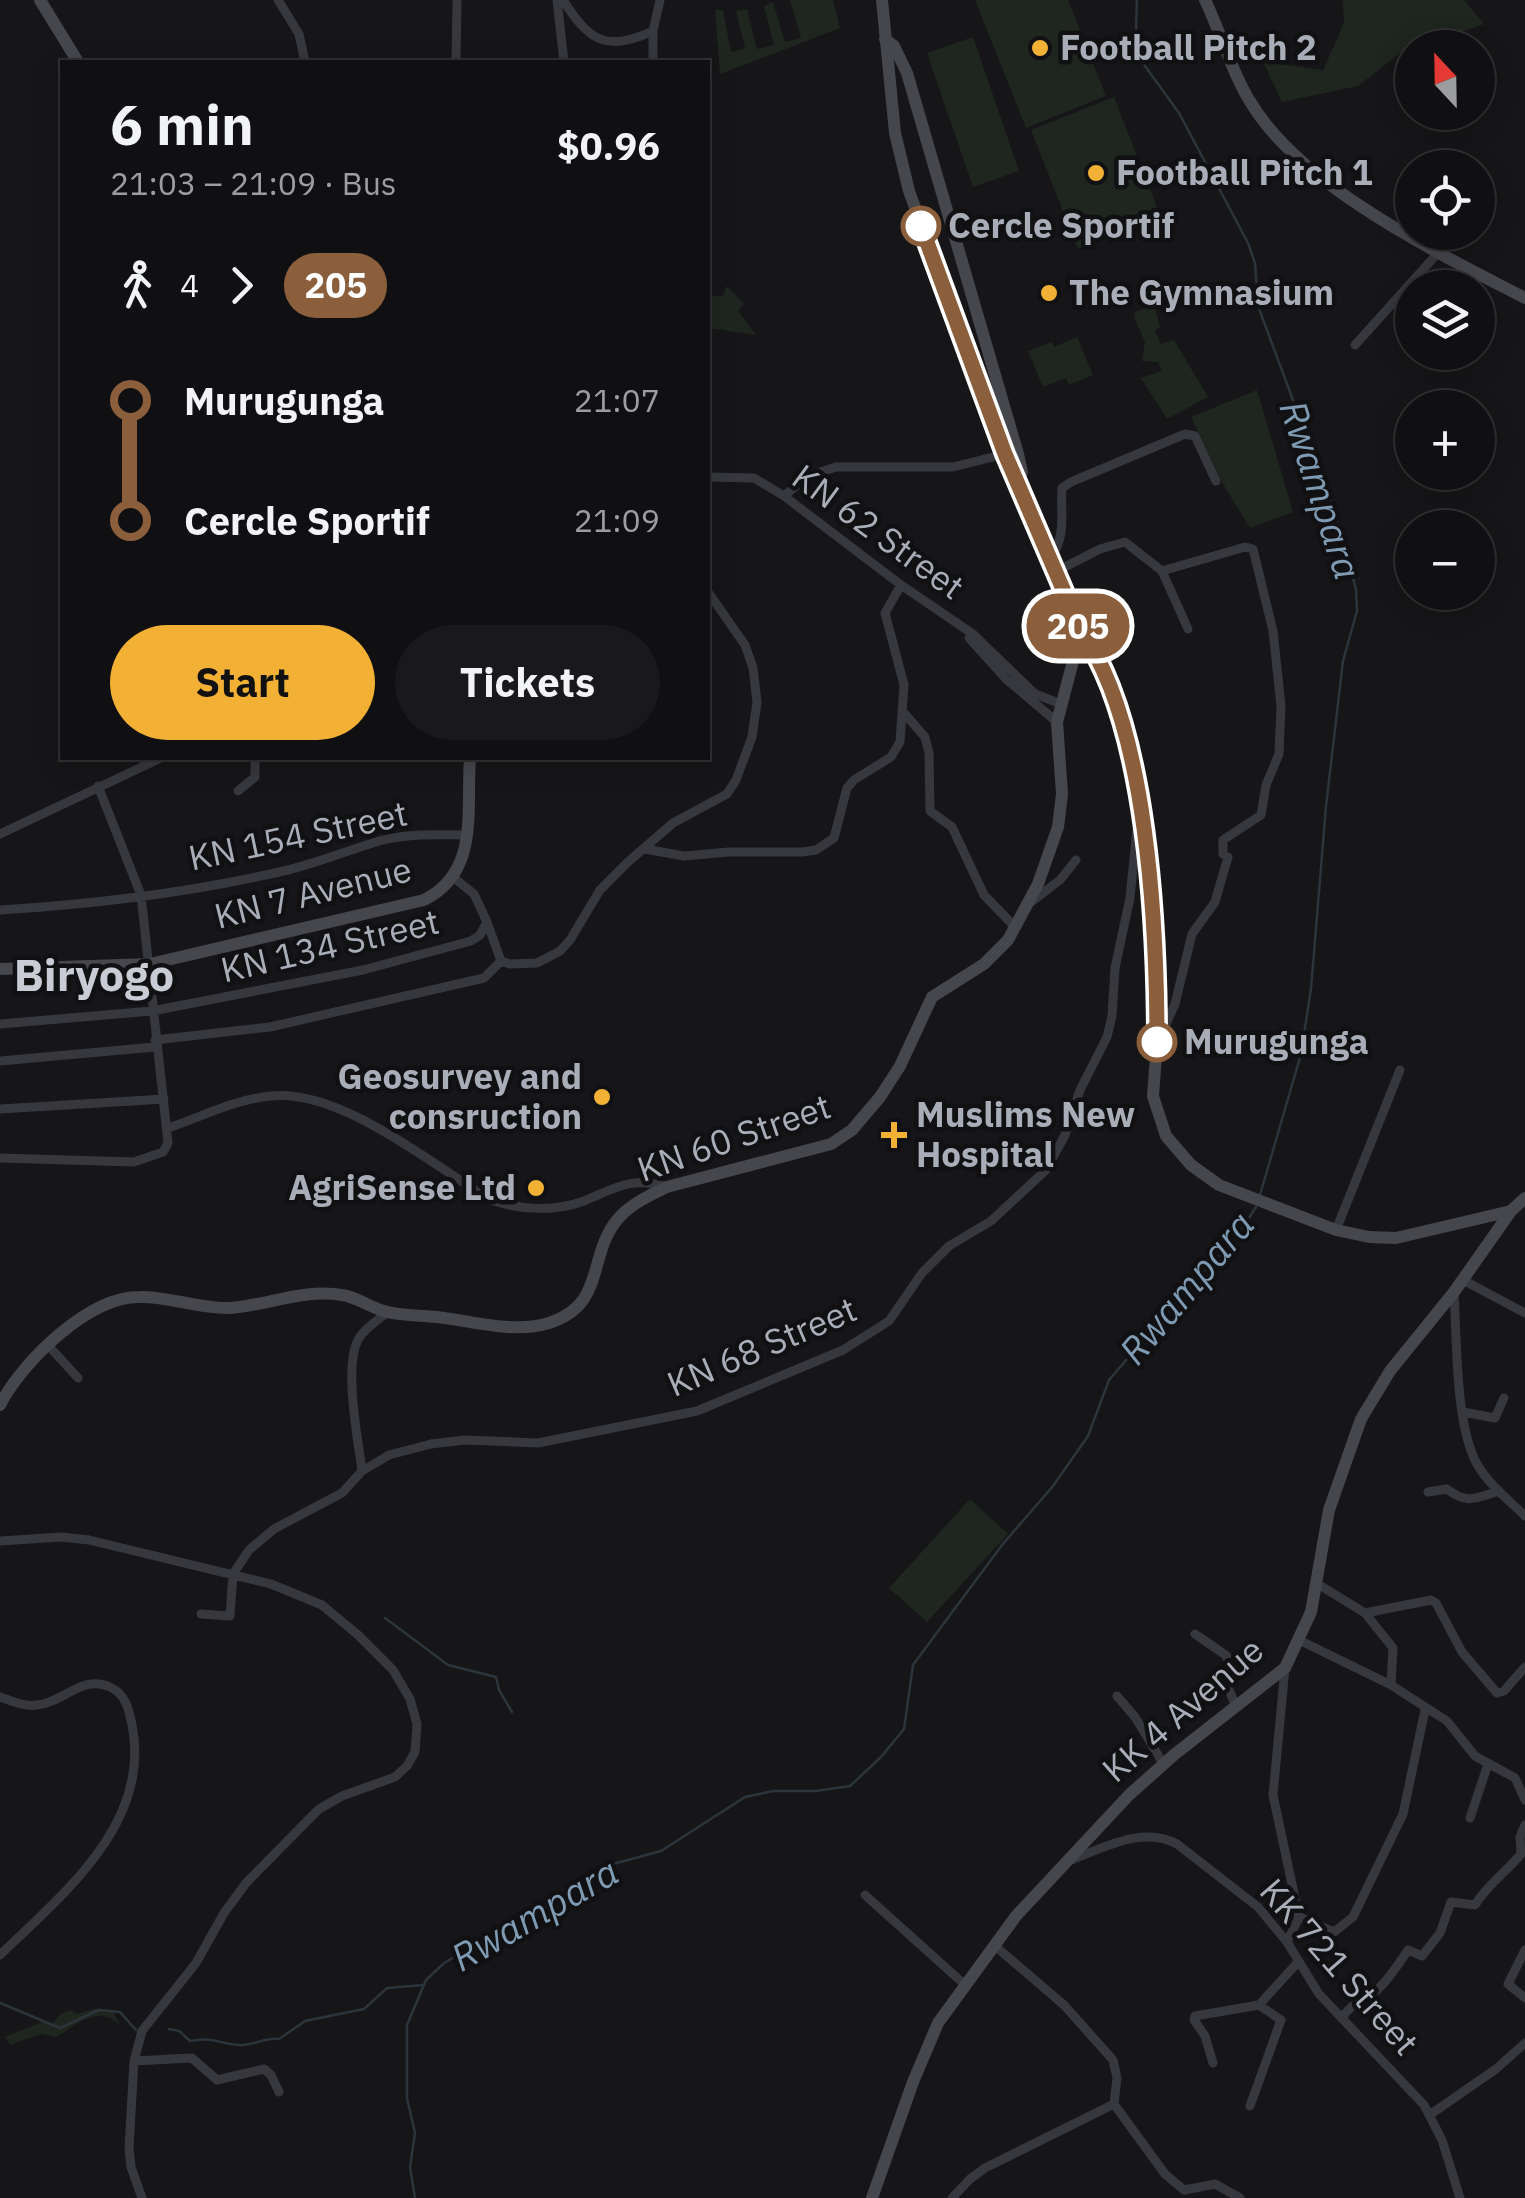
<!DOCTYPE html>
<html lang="en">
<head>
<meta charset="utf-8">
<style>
  :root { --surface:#101012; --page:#19191b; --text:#f1f3f6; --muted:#9c9d9f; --line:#303032; --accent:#f2b134 }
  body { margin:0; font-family:"IBM Plex Sans",sans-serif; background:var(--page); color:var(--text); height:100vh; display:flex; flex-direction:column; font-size:38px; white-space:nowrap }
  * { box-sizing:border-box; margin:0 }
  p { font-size:32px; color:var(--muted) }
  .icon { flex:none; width:55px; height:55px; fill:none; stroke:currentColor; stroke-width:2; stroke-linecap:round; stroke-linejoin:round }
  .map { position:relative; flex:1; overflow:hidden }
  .panel { position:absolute; left:60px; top:60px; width:650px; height:700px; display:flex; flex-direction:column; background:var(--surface); border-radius:0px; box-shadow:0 5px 25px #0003,0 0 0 2px var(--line) }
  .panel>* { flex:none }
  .badge { padding:0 20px; border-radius:32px; font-size:35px; line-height:65px }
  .needle { width:65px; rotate:338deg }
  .tools { position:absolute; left:1395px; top:30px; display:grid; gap:20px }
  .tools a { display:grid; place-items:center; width:100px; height:100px; border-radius:50%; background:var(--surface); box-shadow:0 5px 25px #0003,0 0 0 2px var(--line); font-size:50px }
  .map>.badge { position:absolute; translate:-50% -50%; box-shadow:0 0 0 5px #fff }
  .legs { display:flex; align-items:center; gap:15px; height:110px; padding:0 50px; font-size:32px }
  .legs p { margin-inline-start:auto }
  .summary { display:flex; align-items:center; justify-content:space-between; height:170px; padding:0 50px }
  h1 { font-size:55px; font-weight:800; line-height:75px }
  .primary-button { display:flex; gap:20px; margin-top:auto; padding:20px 50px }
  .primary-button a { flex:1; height:115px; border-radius:60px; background:var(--accent); color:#111; font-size:40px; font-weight:800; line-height:115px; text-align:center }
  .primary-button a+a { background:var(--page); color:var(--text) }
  ul { padding:0 50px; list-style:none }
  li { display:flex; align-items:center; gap:35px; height:120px; font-size:38px }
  li i { display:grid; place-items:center; width:15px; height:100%; margin:0 12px; background:currentColor }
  li i::after { content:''; width:25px; height:25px; margin:-12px; border:8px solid; border-radius:50%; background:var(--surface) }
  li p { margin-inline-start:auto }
  li:first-child i { background:linear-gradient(#0000 50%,currentColor 0) }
  li:last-child i { background:linear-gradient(currentColor 50%,#0000 0) }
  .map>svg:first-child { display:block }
  .green { fill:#1e261f }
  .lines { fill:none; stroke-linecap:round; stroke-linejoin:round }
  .stream { stroke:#2c353c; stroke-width:2.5 }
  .street { stroke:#37383d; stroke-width:9 }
  .secondary { stroke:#45474d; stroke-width:12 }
  .line-1-casing { stroke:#fff; stroke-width:22 }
  .line-1 { stroke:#8b5e3c; stroke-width:15 }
  .poi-dot { fill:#f2b134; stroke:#111113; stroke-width:4 }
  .stop-1-dot { fill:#fff; stroke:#8b5e3c; stroke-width:5 }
  .labels { text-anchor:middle; stroke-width:9; stroke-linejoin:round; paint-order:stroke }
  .poi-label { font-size:35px; font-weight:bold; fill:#a8adb8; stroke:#111113; text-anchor:start }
  .stop-label { font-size:35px; font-weight:bold; fill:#a8adb8; stroke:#111113; text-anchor:start }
  .street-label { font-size:35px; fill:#a8adb8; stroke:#111113 }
  .water-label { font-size:38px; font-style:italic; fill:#7f9bb3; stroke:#111113 }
  .district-label { font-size:45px; font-weight:bold; fill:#c9ccd4; stroke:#111113 }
</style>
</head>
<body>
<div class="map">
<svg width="1525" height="2198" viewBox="0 0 1525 2198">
  <rect width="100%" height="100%" fill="#161618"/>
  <path class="green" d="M790 0H833L840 28 720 74 715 10H723L731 52 745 48 736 11 747 9 757 49 774 45 764 6 773 2 785 42 801 38Z
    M975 0H1068L1106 96 1026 128Z
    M1343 0H1464L1484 24 1399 54 1358 86 1282 102 1263 62 1323 70 1344 23Z
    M973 37 1019 171 973 187 927 53Z
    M1114 97 1161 217 1078 249 1031 130Z
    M727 286 744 304 738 311 756 335 708 328V296H723Z
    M1154 305 1160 327 1155 331 1161 344 1174 340 1208 397 1167 419 1141 378 1162 371 1158 362 1142 361 1145 342 1134 317 1135 312Z
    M1077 337 1093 375 1069 385 1066 378 1043 387 1028 351 1052 342 1054 347Z
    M1257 390 1293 512 1250 528 1223 484 1191 417Z
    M970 1499 1008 1534 927 1622 889 1588Z
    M98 2008 113 2012 120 2025C96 2004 79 2024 56 2037L41 2034 10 2045 5 2037 44 2021 52 2025 60 2014 70 2010 76 2014Z"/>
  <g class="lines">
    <path class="stream" d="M1137 0 1136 27 1145 66 1179 113 1248 243 1255 263 1258 306 1332 505 1356 589 1357 611 1343 661 1326 806 1311 989 1301 1054 1260 1195
      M385 1618 448 1665 496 1677 499 1690 512 1712
      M0 2003 60 2028 99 2010 120 2012 136 2030
      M169 2029 179 2031 190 2041C210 2036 221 2044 239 2045 253 2046 265 2037 279 2039L305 2021 364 2009 387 1988 424 1985
      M415 2198 410 2167 415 2133 407 2098V2025L426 1980 444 1963 523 1918 602 1867 661 1851 745 1797 773 1791H816L850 1786 881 1757 904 1729 913 1665 1002 1545 1053 1486 1088 1436 1109 1380 1192 1283 1234 1241 1256 1207"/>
    <path class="street" d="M278 0 299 34 305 62
      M557 0 564 62
      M563 0C590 42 606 52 653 31L660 0
      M456 62 457 0
      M653 62V31
      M1355 345 1437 254
      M708 477 754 478 784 496 901 585 973 634 1035 694 1061 704
      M784 496 808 476 836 467H953L1005 454
      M1051 557C1067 535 1060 513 1062 488L1071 482 1185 434 1195 436 1216 481
      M1057 571 1100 549 1125 542 1162 571 1245 547 1253 549 1273 631 1281 706 1279 754 1266 785 1261 815 1223 840V854
      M1162 571 1188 629
      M969 638 1006 679 1057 722
      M904 713 925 737 929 753 930 811 952 827 984 895 1016 928
      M238 791 255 777V758
      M0 834 161 758
      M645 849 684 856 729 852H802L816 850 834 838 847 788 854 780 891 757 900 742 904 685 885 613 901 585
      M1030 903 1060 880 1076 860
      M0 910C96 904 194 892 288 870 321 862 351 849 383 840 411 833 439 835 467 835
      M487 922 501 961 510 964 537 963 560 951 570 940 600 890 628 862 673 823 727 794 736 780 752 737 757 702 753 668 745 645 708 592
      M0 1024 152 1011 363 970 471 941 480 935 487 922 474 894 454 878
      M155 1040 270 1027 484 978 501 961
      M1159 1040 1175 1004 1192 934 1215 902 1228 857
      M0 1061 155 1047
      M0 1109 164 1099
      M168 1128C201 1117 236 1099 271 1096 342 1089 432 1165 491 1200 520 1210 554 1212 584 1201 616 1188 630 1176 667 1187
      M0 1158 134 1162 163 1152 168 1143 141 895 98 786
      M1336 1230 1400 1070
      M1463 1280 1525 1313
      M1454 1292C1457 1339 1455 1424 1477 1464 1489 1485 1508 1499 1525 1516
      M47 1344 78 1378
      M1463 1412 1495 1418 1504 1398
      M362 1471C358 1439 343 1365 359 1338 365 1328 378 1320 388 1312
      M1428 1492 1447 1489C1467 1505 1476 1498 1499 1491
      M0 1541 61 1537 89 1540 271 1584 322 1605 358 1635 393 1670 410 1699 417 1724 415 1752 407 1766 395 1777 342 1796 319 1809 246 1883 224 1913 196 1963 142 2031 134 2061 129 2148 131 2167 142 2198
      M1316 1583 1365 1613 1431 1600 1436 1603 1462 1652 1497 1693 1504 1691 1525 1667
      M1365 1613 1393 1648 1391 1685
      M201 1614 230 1616 233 1574 249 1550 274 1529 342 1493 362 1471 389 1455 431 1444 465 1440 538 1443 697 1411 843 1350 889 1321 922 1273 949 1246 991 1221 1046 1170 1065 1135 1080 1090 1107 1037 1112 1016 1115 968 1130 898 1137 828
      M1195 1634 1227 1656 1228 1668 1223 1674 1236 1707
      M1299 1640 1391 1685 1447 1721 1475 1756 1515 1778 1525 1800
      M1285 1668 1273 1795 1299 1917 1287 1942
      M1117 1696 1135 1717 1164 1765
      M0 1697C12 1701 25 1707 37 1705 63 1703 82 1674 110 1687 126 1694 129 1710 132 1725 152 1823 63 1894 0 1955
      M1470 1818 1488 1764
      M1071 1860C1106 1847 1142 1826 1177 1844L1258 1907 1287 1942 1319 1994 1424 2105 1442 2140 1460 2198
      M865 1895 964 1984
      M1299 1917 1334 1932 1353 1917 1403 1814 1425 1710
      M994 1945 1064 2005 1113 2060 1117 2078 1114 2104
      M1525 1950 1508 1984 1525 1998
      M1259 2005 1299 1961
      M1342 2019C1348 2006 1356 2005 1368 1997 1383 1988 1398 1965 1408 1950L1422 1956 1440 1933 1451 1902 1475 1905C1488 1884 1506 1872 1521 1854L1520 1837 1525 1825
      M134 2061 192 2058 217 2080 264 2069 271 2075 279 2092
      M1213 2063 1205 2036 1194 2020 1195 2016 1259 2005 1281 2020 1250 2106
      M1114 2104 1165 2174 1184 2190 1215 2184 1240 2198
      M1431 2114 1496 2069 1525 2043
      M952 2198 970 2179 985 2168 1114 2104"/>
    <path class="secondary" d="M40 0 78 62
      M1205 0C1220 31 1231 70 1248 98 1298 186 1438 253 1525 298
      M885 39 894 46 907 73 1018 454 1022 472 1017 481
      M1081 631 1095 651 1104 674 1133 766 1155 939 1157 1042 1153 1096 1166 1136 1191 1165 1219 1185 1336 1230 1369 1237 1396 1238 1511 1211
      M0 969 150 964 424 900C480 872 466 811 470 758
      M0 1405C22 1362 88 1297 139 1297 169 1296 198 1309 229 1308 266 1306 304 1288 342 1295 357 1297 369 1307 384 1311 400 1316 420 1315 437 1317 473 1321 514 1334 549 1323 606 1305 587 1257 617 1220 630 1204 649 1196 667 1187L831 1144 852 1130 880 1097 900 1066 932 997 984 964 1008 940 1038 884 1058 827 1062 794 1057 722 1081 631 1005 454 909 191 895 133 882 0
      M872 2198 913 2082 938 2023 1016 1916 1129 1795 1175 1754 1285 1668 1311 1612 1329 1510 1361 1419 1390 1371 1454 1292 1511 1211 1525 1198"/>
  </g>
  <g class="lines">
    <g class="line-1-casing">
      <path id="line-1" d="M921 226 1005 454 1081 631C1148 724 1157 929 1157 1042"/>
    </g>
    <use href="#line-1" class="line-1"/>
  </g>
  <g class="poi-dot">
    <circle cx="1040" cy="48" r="10"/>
    <circle cx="1096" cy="173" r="10"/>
    <circle cx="1049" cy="293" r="10"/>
    <circle cx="602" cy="1097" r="10"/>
    <path d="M889 1120h10v10h10v10h-10v10h-10v-10h-10v-10h10z"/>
    <circle cx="536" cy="1188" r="10"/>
  </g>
  <g class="stop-1-dot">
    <circle cx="921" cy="226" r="18"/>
    <circle cx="1157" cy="1042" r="18"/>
  </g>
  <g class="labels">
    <g class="poi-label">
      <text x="1060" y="60">Football Pitch 2</text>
      <text x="1116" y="185">Football Pitch 1</text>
      <text x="1069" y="305">The Gymnasium</text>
      <text x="582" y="1089" text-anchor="end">Geosurvey and<tspan x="582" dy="40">consruction</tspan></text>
      <text x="916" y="1127">Muslims New<tspan x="916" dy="40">Hospital</tspan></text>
      <text x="516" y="1200" text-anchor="end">AgriSense Ltd</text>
    </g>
    <g class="stop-label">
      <text x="948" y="238">Cercle Sportif</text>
      <text x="1184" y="1054">Murugunga</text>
    </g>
    <g class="street-label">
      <text transform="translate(878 532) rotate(36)" y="12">KN 62 Street</text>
      <text transform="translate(298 836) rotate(-12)" y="12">KN 154 Street</text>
      <text transform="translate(313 893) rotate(-14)" y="12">KN 7 Avenue</text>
      <text transform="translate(330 946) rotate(-13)" y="12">KN 134 Street</text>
      <text transform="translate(734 1138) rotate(-19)" y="12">KN 60 Street</text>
      <text transform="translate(762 1347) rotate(-23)" y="12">KN 68 Street</text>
      <text transform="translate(1183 1710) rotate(-41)" y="12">KK 4 Avenue</text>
      <text transform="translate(1339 1967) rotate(49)" y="12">KK 721 Street</text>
    </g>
    <g class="water-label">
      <text transform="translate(1320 490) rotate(72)" y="13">Rwampara</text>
      <text transform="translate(1187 1288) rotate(-50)" y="13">Rwampara</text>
      <text transform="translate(535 1915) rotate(-30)" y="13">Rwampara</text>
    </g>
    <g class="district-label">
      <text x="94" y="991">Biryogo</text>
    </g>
  </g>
</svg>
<div class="tools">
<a><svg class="needle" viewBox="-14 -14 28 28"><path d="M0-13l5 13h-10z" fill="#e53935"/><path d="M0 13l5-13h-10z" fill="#9c9d9f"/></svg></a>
<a><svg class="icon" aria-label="locate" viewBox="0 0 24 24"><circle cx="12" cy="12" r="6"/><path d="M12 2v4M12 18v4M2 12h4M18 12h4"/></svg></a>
<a><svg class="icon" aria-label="layers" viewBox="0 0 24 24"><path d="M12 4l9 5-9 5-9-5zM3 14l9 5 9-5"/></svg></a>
<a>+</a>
<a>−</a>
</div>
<b class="badge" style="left:1078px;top:626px;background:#8b5e3c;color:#fff">205</b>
<section class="panel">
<div class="summary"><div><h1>6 min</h1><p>21:03 – 21:09 · Bus</p></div><b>$0.96</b></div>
<div class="legs"><svg class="icon" aria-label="walk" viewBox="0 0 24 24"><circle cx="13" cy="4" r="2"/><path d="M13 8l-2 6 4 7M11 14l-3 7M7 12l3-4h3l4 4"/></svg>4<svg class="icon" aria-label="forward" viewBox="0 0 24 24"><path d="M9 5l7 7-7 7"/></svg><b class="badge" style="background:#8b5e3c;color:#fff">205</b></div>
<ul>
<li><i style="color:#8b5e3c"></i><b>Murugunga</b><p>21:07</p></li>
<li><i style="color:#8b5e3c"></i><b>Cercle Sportif</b><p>21:09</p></li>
</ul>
<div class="primary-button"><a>Start</a><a>Tickets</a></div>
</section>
</div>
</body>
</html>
